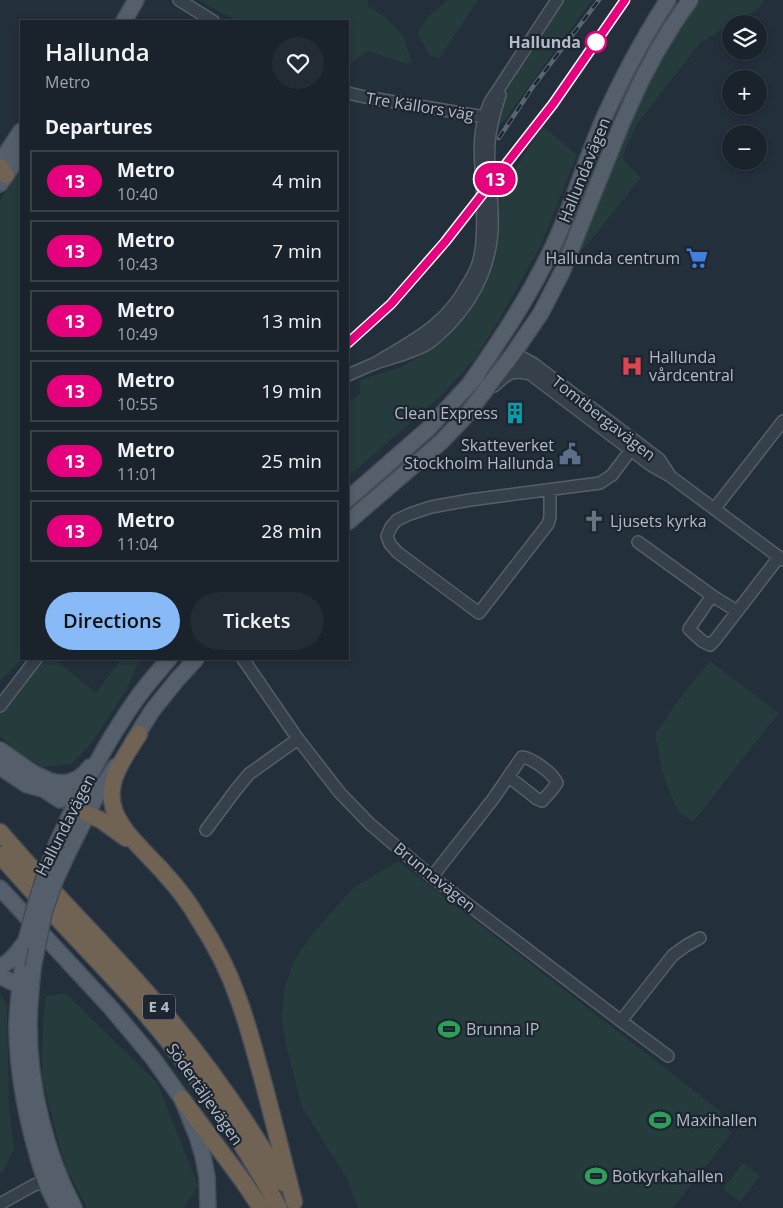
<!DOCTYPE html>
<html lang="en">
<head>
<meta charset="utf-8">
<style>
  :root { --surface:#1a232c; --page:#232b34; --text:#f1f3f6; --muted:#9fa4a9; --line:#384048; --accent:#87baf6 }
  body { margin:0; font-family:"Open Sans",sans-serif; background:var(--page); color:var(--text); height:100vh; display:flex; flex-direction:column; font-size:19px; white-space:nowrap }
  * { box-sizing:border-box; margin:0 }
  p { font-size:16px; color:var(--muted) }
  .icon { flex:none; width:28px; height:28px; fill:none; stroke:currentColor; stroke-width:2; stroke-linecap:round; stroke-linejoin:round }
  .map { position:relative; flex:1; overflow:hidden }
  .side { position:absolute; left:20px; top:20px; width:329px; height:640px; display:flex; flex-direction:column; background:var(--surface); border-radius:0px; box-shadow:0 2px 8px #0003,0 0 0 1px var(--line) }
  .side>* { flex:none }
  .badge { padding:0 10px; border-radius:16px; font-size:18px; line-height:32px }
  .buttons { position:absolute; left:722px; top:15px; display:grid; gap:10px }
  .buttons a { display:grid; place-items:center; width:45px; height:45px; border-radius:50%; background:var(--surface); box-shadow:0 2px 8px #0003,0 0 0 1px var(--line); font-size:25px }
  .map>.badge { position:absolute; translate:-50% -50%; box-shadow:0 0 0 2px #fff }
  h2 { padding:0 25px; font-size:19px; line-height:45px }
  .round { display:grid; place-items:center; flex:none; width:52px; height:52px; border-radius:26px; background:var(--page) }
  .overview { display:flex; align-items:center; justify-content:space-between; height:85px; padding:0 25px }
  h1 { font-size:24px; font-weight:600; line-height:38px }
  .action { display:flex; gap:10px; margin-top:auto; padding:10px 25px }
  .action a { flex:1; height:58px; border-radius:30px; background:var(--accent); color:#111; font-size:20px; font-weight:600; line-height:58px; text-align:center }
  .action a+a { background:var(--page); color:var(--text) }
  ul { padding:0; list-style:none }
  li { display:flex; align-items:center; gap:15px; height:62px; margin:0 10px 8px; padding:0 15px; border:2px solid var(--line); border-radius:0px }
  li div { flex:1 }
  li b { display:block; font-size:19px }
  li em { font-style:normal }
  li .badge { min-width:55px; font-weight:700; text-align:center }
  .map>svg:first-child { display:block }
  .green { fill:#253b3c }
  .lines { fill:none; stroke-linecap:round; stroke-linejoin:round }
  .minor-casing { stroke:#555e69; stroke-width:14 }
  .major-casing { stroke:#434c57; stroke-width:18 }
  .highway-casing { stroke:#424b56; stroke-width:19 }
  .minor { stroke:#36404b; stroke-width:11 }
  .major { stroke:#545f6b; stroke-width:15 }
  .highway { stroke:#716353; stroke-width:16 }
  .rail-casing { stroke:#586572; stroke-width:4.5 }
  .rail { stroke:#1c2530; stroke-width:2.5; stroke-dasharray:8; stroke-linecap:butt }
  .major-bridge-casing { stroke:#434c57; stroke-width:18; stroke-linecap:butt }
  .major-bridge { stroke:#545f6b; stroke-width:15 }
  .line-casing { stroke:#fff; stroke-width:11 }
  .line { stroke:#e6007e; stroke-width:8 }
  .stop-dot { fill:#fff; stroke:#e6007e; stroke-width:2.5 }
  .labels { text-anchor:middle; stroke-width:4.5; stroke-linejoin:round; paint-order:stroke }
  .shield { fill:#1c2530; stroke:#858e9a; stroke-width:1 }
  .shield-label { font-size:15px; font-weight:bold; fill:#b2bbc7 }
  .stop-label { font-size:16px; font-weight:bold; fill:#b2bbc7; stroke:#1c2530; text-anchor:end }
  .street-label { font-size:16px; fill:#b2bbc7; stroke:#1c2530 }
  .poi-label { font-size:16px; fill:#b2bbc7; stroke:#1c2530; text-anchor:start }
</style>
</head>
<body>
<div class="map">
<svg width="783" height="1208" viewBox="0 0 783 1208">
  <rect width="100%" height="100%" fill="#232f3b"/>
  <path class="green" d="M198 0H368V6L385 17 403 35 412 63H404L368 51 348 65V21H237Z
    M448 0H478L439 58 430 56 417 33 428 17Z
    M563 0H592L495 133 508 86 526 54Z
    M697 0H764L762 4 755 11 731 24 700 43 637 124 623 155 625 161 641 178 587 245 580 251V244L645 87 673 36Z
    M543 126 577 155 541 245 499 320 474 360 440 397 348 477V402L360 394V380L401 367 438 346 467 316 481 290 496 198Z
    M21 168 22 659 0 681V200Z
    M42 659H54L96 693 121 659H141L136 668 127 689 91 744 71 764 42 767 18 752 0 736V715Z
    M710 661 779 713 693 822 679 812 671 796 662 770 655 734 681 697Z
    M398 861 719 1110 731 1134 673 1208H358L347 1179 302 1107 285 1041 282 1018 284 988 293 963 309 938 353 888Z
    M66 993 158 1084 198 1186 184 1208H87L65 1165 42 1079 43 1021 46 996Z
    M0 994 7 1004 9 1108 14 1149 3 1172 0 1175Z
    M743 1163 760 1176 740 1202 723 1189Z"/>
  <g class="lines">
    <g class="minor-casing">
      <path id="minor" d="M179 0 213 21
        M348 93 365 97 491 118
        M513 354 516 360 530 374 652 466 670 476 783 560
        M513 354 523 358 534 364 659 459 669 474
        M374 364C411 341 444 327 466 287 472 278 478 267 480 256 485 233 482 208 482 184 480 151 477 133 490 102L557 0
        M348 375C357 371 366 367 376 363 393 357 413 353 429 343 436 338 443 331 449 325 478 295 494 257 492 215 492 191 487 167 489 143 490 127 495 110 500 95
        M494 386C507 374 512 369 530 374
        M550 490V517L548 524 479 613 397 552 390 544 387 536 391 527 397 520 410 514 431 507 470 500 600 483 612 475 636 443
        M715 508 783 421
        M638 542 714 597
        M737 611 714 597 709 600 689 629 702 641 710 645 715 640 779 557
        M243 659 298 739 340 793 370 824 432 877 621 1021 668 1056
        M0 706 36 659
        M206 830 235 791 249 774 298 739
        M432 877C452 851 473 825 493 799 503 785 512 771 522 757 532 758 554 774 557 783L552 790 542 801 537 799 509 777
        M621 1021 673 955 687 945 700 938
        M0 1204 34 1185 52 1179"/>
    </g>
    <g class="major-casing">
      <path id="major" d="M124 21 136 0
        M0 163 21 131
        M0 184 21 153
        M471 382C504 335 536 286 559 233 575 196 587 157 603 120 622 78 643 38 668 0
        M348 499 428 429 477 376
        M348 522 441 442 464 418 513 354 541 313 562 272 622 123 641 81 657 51 674 23 690 0
        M132 743 152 711 176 681 196 659
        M0 750 33 773 48 780 68 795 75 805 82 810
        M0 767 27 785 43 789 60 800
        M50 781C67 786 80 781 90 767
        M57 843C79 794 104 745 135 701 145 686 158 672 169 659
        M67 855 98 793 116 766
        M0 888 111 1008 152 1057 182 1099 197 1136 203 1156 207 1177 208 1208
        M26 941C22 969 18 997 17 1025 17 1077 29 1131 45 1180 48 1189 54 1199 58 1208
        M0 966C11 963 18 951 25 942
        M33 968C31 988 29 1007 29 1026 29 1087 46 1154 74 1208
        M0 976 20 986 26 992"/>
    </g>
    <g class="highway-casing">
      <path id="highway" d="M0 167 6 175
        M139 734C126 755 106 780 113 806 118 830 150 856 165 874 178 888 190 904 199 920 214 943 229 972 238 998 246 1019 252 1041 258 1063 271 1109 282 1155 294 1202
        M87 814 101 820 126 838
        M0 832C45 885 95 934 141 986 195 1046 243 1113 283 1183
        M0 855C42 904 88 949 131 997 188 1061 238 1133 279 1208
        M182 1099 243 1181 261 1208"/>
    </g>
    <use href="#minor" class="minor"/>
    <use href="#major" class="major"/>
    <use href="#highway" class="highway"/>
    <g class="rail-casing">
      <path id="rail" d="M499 138 532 88 599 0
        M509 161 553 104 625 0"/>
    </g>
    <use href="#rail" class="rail"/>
    <g class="major-bridge-casing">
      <path id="major-bridge" d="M26 941C34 907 44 875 57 843
        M33 968 44 913 55 881 67 855"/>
    </g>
    <use href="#major-bridge" class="major-bridge"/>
  </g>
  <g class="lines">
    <g class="line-casing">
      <path id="line" d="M348 343 391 304 445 242 553 104 625 0"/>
    </g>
    <use href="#line" class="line"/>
  </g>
  <defs>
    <g id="supermarket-bare" transform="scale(1.725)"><path d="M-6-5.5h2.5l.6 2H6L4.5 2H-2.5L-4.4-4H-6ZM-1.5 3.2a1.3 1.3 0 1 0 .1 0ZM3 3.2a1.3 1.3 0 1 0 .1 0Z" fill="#3f7fe0" stroke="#1c2530" stroke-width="2.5" paint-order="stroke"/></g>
    <g id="hospital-bare" transform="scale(1.725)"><path d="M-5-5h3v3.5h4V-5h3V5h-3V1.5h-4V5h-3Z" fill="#e0444e" stroke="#1c2530" stroke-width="2.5" paint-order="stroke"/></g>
    <g id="building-bare" transform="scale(1.725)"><path d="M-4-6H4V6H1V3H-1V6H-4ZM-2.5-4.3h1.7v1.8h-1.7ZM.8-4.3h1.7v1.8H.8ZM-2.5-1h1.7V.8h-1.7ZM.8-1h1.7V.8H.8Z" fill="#0f9aa8" stroke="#1c2530" stroke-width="2.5" paint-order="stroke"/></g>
    <g id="civic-bare" transform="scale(1.725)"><path d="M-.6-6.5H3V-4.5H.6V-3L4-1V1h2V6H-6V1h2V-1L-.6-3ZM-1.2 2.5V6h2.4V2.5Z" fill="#5c6f8a" stroke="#1c2530" stroke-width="2.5" paint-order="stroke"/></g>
    <g id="church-bare" transform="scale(1.725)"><path d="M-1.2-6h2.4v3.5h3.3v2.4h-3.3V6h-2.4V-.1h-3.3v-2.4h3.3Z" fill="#6b7280" stroke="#1c2530" stroke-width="2.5" paint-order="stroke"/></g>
    <g id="stadium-bare" transform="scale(1.725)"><path d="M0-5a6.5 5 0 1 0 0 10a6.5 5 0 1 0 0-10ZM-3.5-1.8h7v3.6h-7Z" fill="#2e9e5b" stroke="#1c2530" stroke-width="2.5" paint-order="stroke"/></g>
  </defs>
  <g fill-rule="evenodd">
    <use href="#supermarket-bare" x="697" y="258"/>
    <use href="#hospital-bare" x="632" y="366"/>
    <use href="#building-bare" x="515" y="413"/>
    <use href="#civic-bare" x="570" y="454"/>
    <use href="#church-bare" x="594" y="521"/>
    <use href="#stadium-bare" x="449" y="1029"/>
    <use href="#stadium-bare" x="660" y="1120"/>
    <use href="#stadium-bare" x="596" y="1176"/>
  </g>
  <circle class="stop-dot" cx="596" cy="42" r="10"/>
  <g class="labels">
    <rect class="shield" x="143" y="994.5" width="32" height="25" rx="4"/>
    <g class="shield-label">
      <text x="159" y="1012">E 4</text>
    </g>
    <g class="stop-label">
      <text x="581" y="48">Hallunda</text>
    </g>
    <g class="street-label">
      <text transform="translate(420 106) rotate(9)" y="6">Tre Källors väg</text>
      <text transform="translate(584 170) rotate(-68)" y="6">Hallundavägen</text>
      <text transform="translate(604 418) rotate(38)" y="6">Tomtbergavägen</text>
      <text transform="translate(65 825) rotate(-63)" y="6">Hallundavägen</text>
      <text transform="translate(435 877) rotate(39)" y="6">Brunnavägen</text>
      <text transform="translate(205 1094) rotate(55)" y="6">Södertäljevägen</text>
    </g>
    <g class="poi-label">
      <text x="680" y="264" text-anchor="end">Hallunda centrum</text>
      <text x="649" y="363">Hallunda<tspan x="649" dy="18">vårdcentral</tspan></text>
      <text x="498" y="419" text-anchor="end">Clean Express</text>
      <text x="554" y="451" text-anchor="end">Skatteverket<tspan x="554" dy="18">Stockholm Hallunda</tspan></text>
      <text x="610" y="527">Ljusets kyrka</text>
      <text x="466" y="1035">Brunna IP</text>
      <text x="676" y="1126">Maxihallen</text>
      <text x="612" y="1182">Botkyrkahallen</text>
    </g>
  </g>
</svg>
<div class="buttons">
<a><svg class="icon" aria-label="layers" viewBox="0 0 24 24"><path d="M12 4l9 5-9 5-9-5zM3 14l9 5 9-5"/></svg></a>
<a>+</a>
<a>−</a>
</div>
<b class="badge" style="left:495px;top:179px;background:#e6007e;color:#fff">13</b>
<section class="side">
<div class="overview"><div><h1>Hallunda</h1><p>Metro</p></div><a class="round"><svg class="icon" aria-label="heart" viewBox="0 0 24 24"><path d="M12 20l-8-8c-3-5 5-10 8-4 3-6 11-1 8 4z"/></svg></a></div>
<h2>Departures</h2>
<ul>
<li><span class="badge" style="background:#e6007e;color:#fff">13</span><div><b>Metro</b><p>10:40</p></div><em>4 min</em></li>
<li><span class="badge" style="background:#e6007e;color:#fff">13</span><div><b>Metro</b><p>10:43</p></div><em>7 min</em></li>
<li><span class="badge" style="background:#e6007e;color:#fff">13</span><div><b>Metro</b><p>10:49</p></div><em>13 min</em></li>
<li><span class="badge" style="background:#e6007e;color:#fff">13</span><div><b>Metro</b><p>10:55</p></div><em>19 min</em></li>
<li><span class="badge" style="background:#e6007e;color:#fff">13</span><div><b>Metro</b><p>11:01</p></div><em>25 min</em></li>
<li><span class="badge" style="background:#e6007e;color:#fff">13</span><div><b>Metro</b><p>11:04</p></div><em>28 min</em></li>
</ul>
<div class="action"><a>Directions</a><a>Tickets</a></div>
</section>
</div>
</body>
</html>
